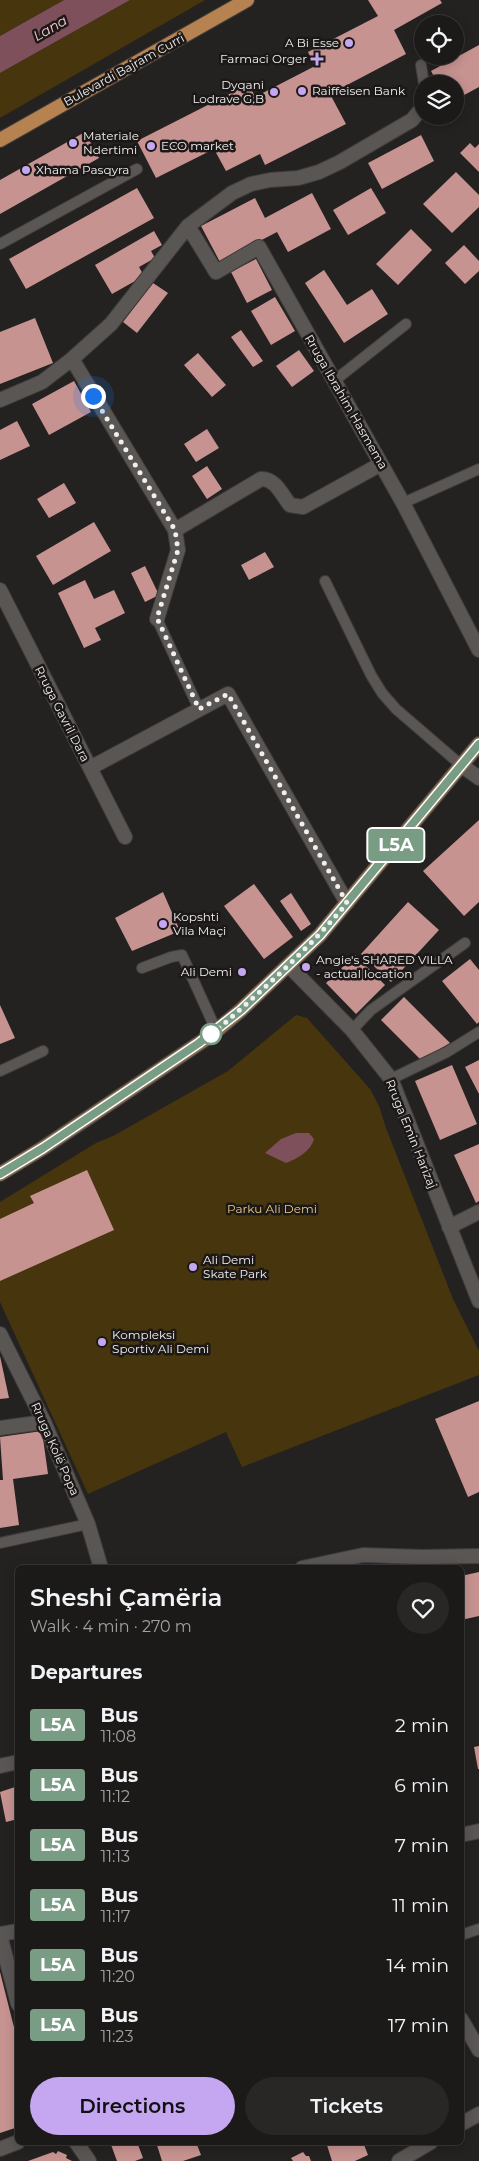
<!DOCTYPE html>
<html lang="en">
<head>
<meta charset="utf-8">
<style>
  :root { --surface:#1b1a19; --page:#282726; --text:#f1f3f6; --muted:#a0a1a2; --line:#393838; --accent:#c5a7f1 }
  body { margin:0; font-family:Montserrat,sans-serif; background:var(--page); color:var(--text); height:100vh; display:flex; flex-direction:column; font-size:19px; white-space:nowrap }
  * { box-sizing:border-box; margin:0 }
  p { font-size:16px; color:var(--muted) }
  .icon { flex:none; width:28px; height:28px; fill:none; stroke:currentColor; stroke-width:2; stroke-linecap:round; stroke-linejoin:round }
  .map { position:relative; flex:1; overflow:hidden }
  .sheet { position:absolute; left:15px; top:1565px; width:449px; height:580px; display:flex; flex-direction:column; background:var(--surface); border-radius:8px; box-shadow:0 2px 12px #0003,0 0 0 1px var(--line) }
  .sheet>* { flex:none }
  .badge { padding:0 10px; border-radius:4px; font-size:18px; line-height:32px }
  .buttons { position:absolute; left:414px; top:15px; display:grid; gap:10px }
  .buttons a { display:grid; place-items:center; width:50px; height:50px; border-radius:50%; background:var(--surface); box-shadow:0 2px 12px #0003,0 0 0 1px var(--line); font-size:25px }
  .you { position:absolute; width:25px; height:25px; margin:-12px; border:4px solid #fff; border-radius:50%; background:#1a73e8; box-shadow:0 0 0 8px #1a73e833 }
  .map>.badge { position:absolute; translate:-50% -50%; box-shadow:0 0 0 2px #fff }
  h2 { padding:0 15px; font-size:19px; line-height:45px }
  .round { display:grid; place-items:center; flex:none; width:52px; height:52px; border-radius:26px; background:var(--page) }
  .head { display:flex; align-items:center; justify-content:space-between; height:85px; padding:0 15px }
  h1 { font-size:24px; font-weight:600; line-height:38px }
  .cta { display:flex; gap:10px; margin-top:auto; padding:10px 15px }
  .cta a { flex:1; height:58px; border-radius:30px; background:var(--accent); color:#111; font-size:20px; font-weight:600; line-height:58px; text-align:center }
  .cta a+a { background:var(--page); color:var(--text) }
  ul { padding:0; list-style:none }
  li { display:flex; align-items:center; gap:15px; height:60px; padding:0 15px }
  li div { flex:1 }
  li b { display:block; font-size:19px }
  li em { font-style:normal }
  li .badge { min-width:55px; font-weight:700; text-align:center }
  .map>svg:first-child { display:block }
  .green { fill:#47350d }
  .water { fill:#7e505c }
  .building { fill:#c79390 }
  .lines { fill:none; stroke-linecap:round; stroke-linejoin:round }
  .service-casing { stroke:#403d3c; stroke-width:12 }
  .minor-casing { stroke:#403d3c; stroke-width:16 }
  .tertiary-casing { stroke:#403d3c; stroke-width:16 }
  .secondary-casing { stroke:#403d3c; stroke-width:16 }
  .primary-casing { stroke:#403d3c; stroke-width:16 }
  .service { stroke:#595654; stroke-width:10 }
  .minor { stroke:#595654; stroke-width:14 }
  .tertiary { stroke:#595654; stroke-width:14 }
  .secondary { stroke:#886c52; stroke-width:14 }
  .primary { stroke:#b68350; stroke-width:14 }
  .line-casing { stroke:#fff; stroke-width:11 }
  .line { stroke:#799c85; stroke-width:8 }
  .walk { stroke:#f2f0ef; stroke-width:5; stroke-dasharray:0 9 }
  .poi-dot { fill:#c5a7f1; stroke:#1b1817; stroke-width:2 }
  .stop-dot { fill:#fff; stroke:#799c85; stroke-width:2.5 }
  .labels { text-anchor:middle; stroke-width:5; stroke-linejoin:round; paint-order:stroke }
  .poi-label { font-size:12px; fill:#f2f0ef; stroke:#1b1817; text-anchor:start }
  .street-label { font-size:12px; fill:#f2f0ef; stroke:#1b1817 }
  .park-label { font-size:12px; fill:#ebc885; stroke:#1b1817 }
  .water-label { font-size:14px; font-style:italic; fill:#f9c9d4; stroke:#1b1817 }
</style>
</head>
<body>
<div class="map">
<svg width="479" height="2161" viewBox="0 0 479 2161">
  <rect width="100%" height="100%" fill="#242221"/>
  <path class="green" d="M0 0H64L0 36Z
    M130 0H205L0 118V73Z
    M296 1015 307 1018 370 1089 379 1106 386 1128 453 1299 479 1351V1375L242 1467 226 1432 88 1494 0 1302V1202L96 1143 113 1136 228 1071Z"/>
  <path class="water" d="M64 0H130L0 73V36Z
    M296 1133H309L314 1139C311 1151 297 1159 286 1163L265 1153 281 1139Z"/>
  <path class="building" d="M368 0H440L442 3 394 30 406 54 330 94 346 124 265 165 260 154 226 171 214 149 156 178 137 141 249 84 255 97 315 66 308 52 378 16Z
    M479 45V87L455 100V84H438L431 71Z
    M85 132 99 158 0 214V180Z
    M421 135 434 161 382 189 368 163Z
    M470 143 475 148 479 144V172L460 153Z
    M456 172 479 195V207L452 233 423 204Z
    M137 188 154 218 26 289 9 259Z
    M371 188 386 213 348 235 333 210Z
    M312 193 331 229 288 252 277 232 220 262 201 226 255 198 265 218Z
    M411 229 432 250 398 285 376 264Z
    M154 231 162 245 151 251 155 258 139 267 144 276 112 294 95 265Z
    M464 245 479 261V271L465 284 445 263Z
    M256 259 272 290 247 303 231 272Z
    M324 270 347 305 372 289 388 314 344 343 305 283Z
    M153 283 168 293 137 333 123 322Z
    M275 297 295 331 271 345 251 311Z
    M35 318 53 363 0 384V332Z
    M241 330 263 361 253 367 231 337Z
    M299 350 314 371 292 387 276 366Z
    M198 353 226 385 212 397 184 365Z
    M74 381 91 412 49 435 32 404Z
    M17 421 30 446 0 460V430Z
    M207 429 219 448 196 462 184 444Z
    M207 466 222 489 207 499 192 476Z
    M64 483 76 503 49 518 37 499Z
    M94 522 111 551 53 585 36 556Z
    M265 552 274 567 249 580 241 565Z
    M145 566 159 595 145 602 131 573Z
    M85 580 94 599 114 590 125 613 95 628 101 640 84 648 58 593Z
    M479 820V902L464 916 423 871Z
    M254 884 293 937 264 959 224 906Z
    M163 892 180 931 132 951 115 918Z
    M291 893 311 924 301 931 280 901Z
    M408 902 439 930 391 982 361 954Z
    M355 955 385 985 356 1014 326 983Z
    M470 959 479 970V1022L477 1024 442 981Z
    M404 997 450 1043 421 1060 381 1020Z
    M0 1005 15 1038 0 1044Z
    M479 1060V1094L465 1067Z
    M452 1065 477 1124 440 1140 415 1081Z
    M479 1144V1201L476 1203 454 1155Z
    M87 1170 114 1230 0 1281V1219L34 1203 30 1196Z
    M0 1356 9 1398 0 1399Z
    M479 1401V1492L468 1497 435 1419Z
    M42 1431 48 1474 13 1479 19 1525 0 1528V1480H3L0 1437Z
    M479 1572V1616L461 1620V1576Z
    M479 1746V1769H478L474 1747Z
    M18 1786V1819L6 1822 0 1792Z
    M0 1972 18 2043V2127L0 2133Z
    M110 2142H137L143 2158 135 2161H117Z
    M156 2142H196L201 2155 183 2161H162Z
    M326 2142H363L368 2155 355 2161H332Z
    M58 2151 67 2155 66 2158 72 2161H28L53 2152 56 2154Z
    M303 2152 306 2156H309L311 2161H293L291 2158Z"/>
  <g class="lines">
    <g class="service-casing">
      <path id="service" d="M421 65 424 84
        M0 244 137 169
        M334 381 406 324
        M403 503 479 469
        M325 581 371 675 382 693 396 709 461 765
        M157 619 199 709
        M142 968 171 957 182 955 216 1030
        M352 1030 371 1010 465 943
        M0 1071 43 1051
        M391 1079 447 1052 479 1032
        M0 1543 88 1524
        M461 1935 479 1929"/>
    </g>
    <g class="minor-casing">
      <path id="minor" d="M188 226 216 272 259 247 403 503 479 650
        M72 359 175 530 178 550 157 619
        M0 400 42 382 72 359 111 324 188 226 232 193 251 184 270 180 298 178 319 172 340 162 412 120 422 108
        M175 530 261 479C275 478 282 495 290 505L303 507 381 464
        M0 590 125 837
        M461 765 479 778
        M90 768 228 694 347 903
        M289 966 352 1030 391 1079 479 1301
        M449 1227 479 1212
        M0 1334 44 1422 88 1524 101 1568
        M0 1428 44 1422
        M302 1568 363 1555 422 1557 479 1556
        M0 1766 18 1762
        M461 1835 479 1831
        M0 1934 18 1931
        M0 1935 18 2004
        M461 2019 479 2050
        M76 2142 89 2161
        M0 2149 18 2142"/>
    </g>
    <g class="tertiary-casing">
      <path id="tertiary" d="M461 2124 479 2114
        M399 2161 431 2142"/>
    </g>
    <g class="secondary-casing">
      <path id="secondary" d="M0 1174 43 1148 210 1036 241 1010 320 935 479 744"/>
    </g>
    <g class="primary-casing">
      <path id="primary" d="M0 140 247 0"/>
    </g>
    <use href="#service" class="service"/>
    <use href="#minor" class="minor"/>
    <use href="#tertiary" class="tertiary"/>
    <use href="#secondary" class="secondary"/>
    <use href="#primary" class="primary"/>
  </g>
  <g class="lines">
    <g class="line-casing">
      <path id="line" d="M0 1174 43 1148 199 1043 241 1010 320 935 479 744"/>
    </g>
    <use href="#line" class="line"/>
    <path class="walk" d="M93 396 175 530 178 550 157 618 199 709 228 694 347 903C306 952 258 994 210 1036L211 1034"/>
  </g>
  <g class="poi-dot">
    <circle cx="349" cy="43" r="5"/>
    <path d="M314.5 51.5h5v5h5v5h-5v5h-5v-5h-5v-5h5z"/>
    <circle cx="302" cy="91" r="5"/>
    <circle cx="274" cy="92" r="5"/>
    <circle cx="73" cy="143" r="5"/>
    <circle cx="151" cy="146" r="5"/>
    <circle cx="26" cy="170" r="5"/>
    <circle cx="163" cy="924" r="5"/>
    <circle cx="306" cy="967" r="5"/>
    <circle cx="242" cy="972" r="5"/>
    <circle cx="193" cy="1267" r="5"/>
    <circle cx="102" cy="1342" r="5"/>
  </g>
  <circle class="stop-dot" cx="211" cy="1034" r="10"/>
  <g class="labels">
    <g class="poi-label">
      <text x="339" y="47" text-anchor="end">A Bi Esse</text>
      <text x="307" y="63" text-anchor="end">Farmaci Orger</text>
      <text x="264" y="89" text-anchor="end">Dyqani<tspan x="264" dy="14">Lodrave G.B</tspan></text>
      <text x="312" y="95">Raiffeisen Bank</text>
      <text x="83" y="140">Materiale<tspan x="83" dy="14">Ndertimi</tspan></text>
      <text x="161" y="150">ECO market</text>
      <text x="36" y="174">Xhama Pasqyra</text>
      <text x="173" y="921">Kopshti<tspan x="173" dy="14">Vila Maçi</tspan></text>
      <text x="316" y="964">Angie's SHARED VILLA<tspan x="316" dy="14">- actual location</tspan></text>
      <text x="232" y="976" text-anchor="end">Ali Demi</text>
      <text x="203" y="1264">Ali Demi<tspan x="203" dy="14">Skate Park</tspan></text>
      <text x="112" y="1339">Kompleksi<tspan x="112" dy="14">Sportiv Ali Demi</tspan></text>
    </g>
    <g class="street-label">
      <text transform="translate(124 70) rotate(-29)" y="4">Bulevardi Bajram Curri</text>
      <text transform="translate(346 402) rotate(60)" y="4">Rruga Ibrahim Hasmema</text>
      <text transform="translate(62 714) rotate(63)" y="4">Rruga Gavril Dara</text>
      <text transform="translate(411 1134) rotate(68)" y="4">Rruga Emin Harizaj</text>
      <text transform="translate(55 1449) rotate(66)" y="4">Rruga Kolë Popa</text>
    </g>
    <g class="park-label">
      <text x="272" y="1213">Parku Ali Demi</text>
    </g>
    <g class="water-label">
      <text transform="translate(50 28) rotate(-30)" y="5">Lana</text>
    </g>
  </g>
</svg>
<div class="buttons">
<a><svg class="icon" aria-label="locate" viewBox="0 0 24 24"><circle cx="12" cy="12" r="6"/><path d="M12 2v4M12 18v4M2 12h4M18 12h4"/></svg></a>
<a><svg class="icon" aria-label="layers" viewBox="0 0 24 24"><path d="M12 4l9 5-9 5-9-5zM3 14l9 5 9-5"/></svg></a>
</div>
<div class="you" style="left:93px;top:396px"></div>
<b class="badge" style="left:396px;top:845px;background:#799c85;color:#fff">L5A</b>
<section class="sheet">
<div class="head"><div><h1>Sheshi Çamëria</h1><p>Walk · 4 min · 270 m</p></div><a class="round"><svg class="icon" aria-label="heart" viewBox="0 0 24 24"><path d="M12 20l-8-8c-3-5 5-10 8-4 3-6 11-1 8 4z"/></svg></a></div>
<h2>Departures</h2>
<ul>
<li><span class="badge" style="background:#799c85;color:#fff">L5A</span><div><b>Bus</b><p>11:08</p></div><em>2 min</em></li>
<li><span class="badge" style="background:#799c85;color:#fff">L5A</span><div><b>Bus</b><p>11:12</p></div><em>6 min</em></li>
<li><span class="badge" style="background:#799c85;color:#fff">L5A</span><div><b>Bus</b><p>11:13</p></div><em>7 min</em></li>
<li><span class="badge" style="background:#799c85;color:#fff">L5A</span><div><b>Bus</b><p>11:17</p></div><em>11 min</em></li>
<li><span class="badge" style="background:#799c85;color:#fff">L5A</span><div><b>Bus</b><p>11:20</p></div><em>14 min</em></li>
<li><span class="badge" style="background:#799c85;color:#fff">L5A</span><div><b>Bus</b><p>11:23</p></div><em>17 min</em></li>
</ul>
<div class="cta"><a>Directions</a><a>Tickets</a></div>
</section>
</div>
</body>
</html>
